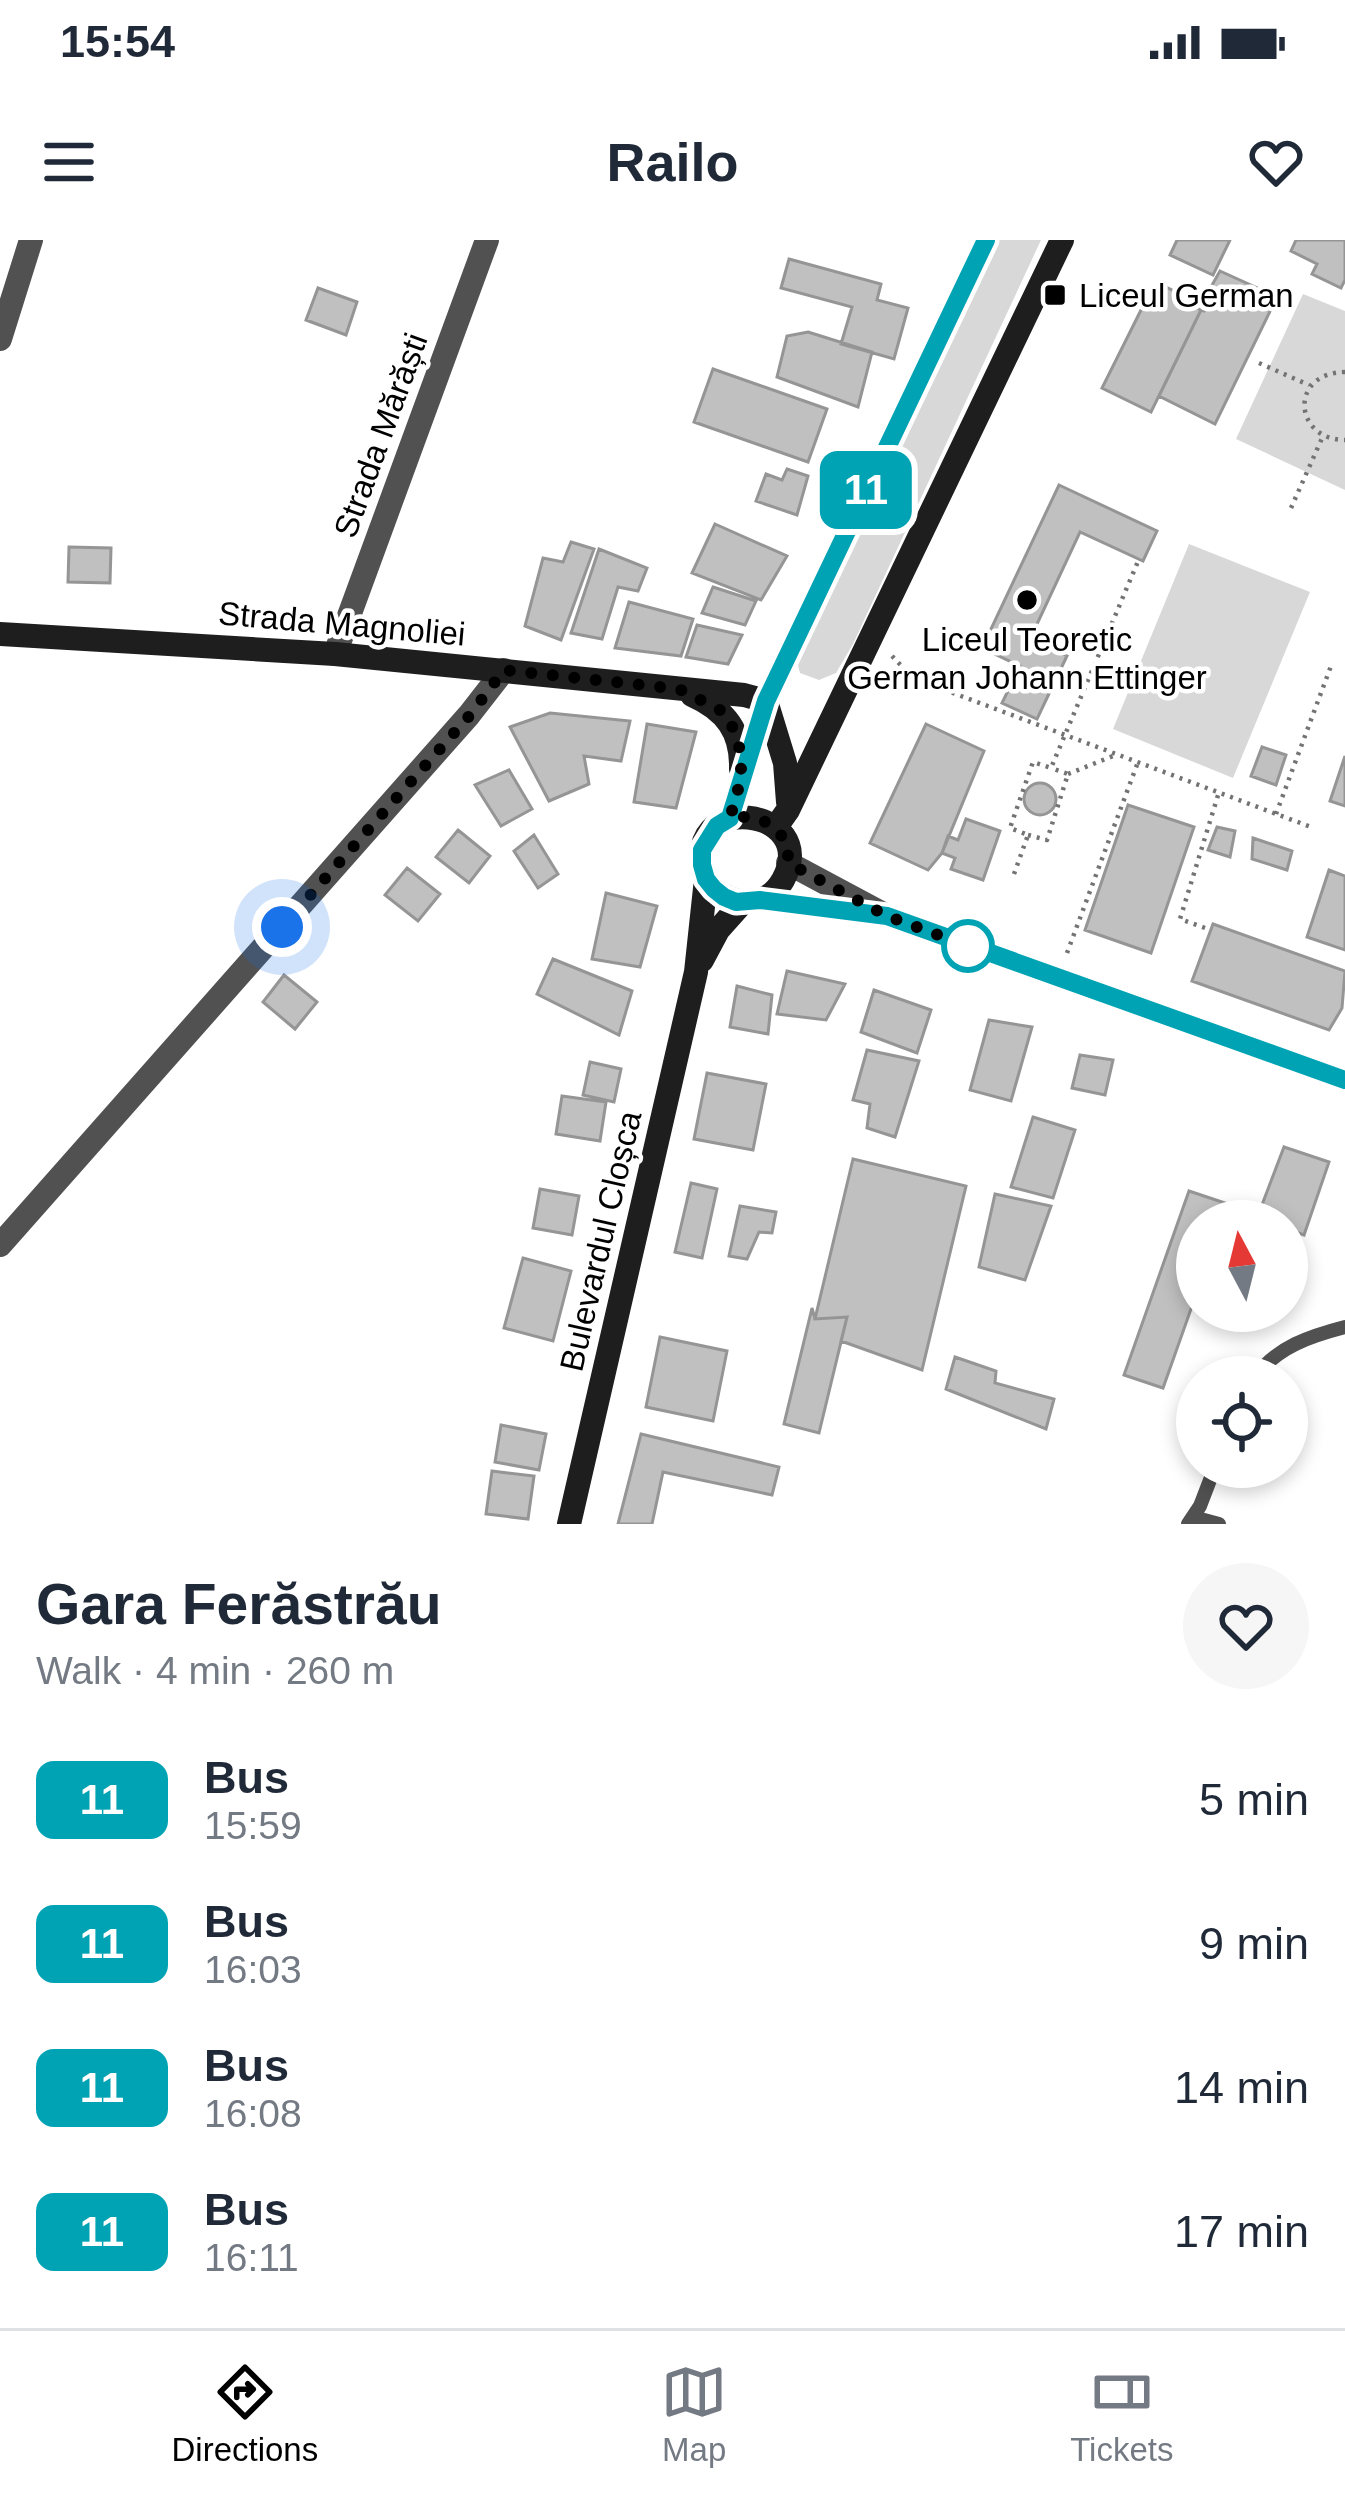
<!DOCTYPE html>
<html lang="en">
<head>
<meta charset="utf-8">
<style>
  :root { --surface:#fff; --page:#f6f6f7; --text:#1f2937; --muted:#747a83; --line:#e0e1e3; --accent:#000 }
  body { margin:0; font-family:Helvetica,sans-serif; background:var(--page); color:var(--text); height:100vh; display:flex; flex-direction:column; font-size:45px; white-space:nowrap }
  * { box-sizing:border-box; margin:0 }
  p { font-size:39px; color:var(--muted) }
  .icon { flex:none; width:66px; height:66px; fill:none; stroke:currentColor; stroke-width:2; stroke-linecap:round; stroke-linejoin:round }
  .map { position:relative; height:1284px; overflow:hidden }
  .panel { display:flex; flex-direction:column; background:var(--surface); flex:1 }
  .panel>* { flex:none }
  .badge { padding:0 24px; border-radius:18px; font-size:42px; line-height:78px }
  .needle { width:78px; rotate:353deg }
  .fabs { position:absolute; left:1176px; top:960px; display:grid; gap:24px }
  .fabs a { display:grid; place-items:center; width:132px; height:132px; border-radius:50%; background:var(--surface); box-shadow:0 6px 18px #0003; font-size:60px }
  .you { position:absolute; width:60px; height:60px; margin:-30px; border:9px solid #fff; border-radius:50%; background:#1a73e8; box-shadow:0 0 0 18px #1a73e833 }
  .map>.badge { position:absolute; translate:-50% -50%; box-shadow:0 0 0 6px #fff }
  .round { display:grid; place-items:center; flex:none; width:126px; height:126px; border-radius:63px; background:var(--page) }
  .overview { display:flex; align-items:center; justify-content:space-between; height:204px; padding:0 36px }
  h1 { font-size:57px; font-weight:600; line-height:90px }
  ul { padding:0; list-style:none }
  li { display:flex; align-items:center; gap:36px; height:144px; padding:0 36px }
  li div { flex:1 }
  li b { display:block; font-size:45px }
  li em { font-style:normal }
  li .badge { min-width:132px; font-weight:700; text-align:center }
  .status { display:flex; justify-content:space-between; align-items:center; height:84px; padding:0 60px; background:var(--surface); direction:ltr }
  .status svg { height:33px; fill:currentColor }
  header { display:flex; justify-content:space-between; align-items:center; height:156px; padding:0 36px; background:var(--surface); font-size:54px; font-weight:600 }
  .dock { display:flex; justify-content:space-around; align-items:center; height:168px; border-top:3px solid var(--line); background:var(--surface); font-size:33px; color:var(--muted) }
  .dock a { display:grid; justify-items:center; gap:6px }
  .dock .on { color:var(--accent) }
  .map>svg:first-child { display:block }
  .green { fill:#d8d8d8 }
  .building { fill:#c0c0c0; stroke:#959595; stroke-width:3 }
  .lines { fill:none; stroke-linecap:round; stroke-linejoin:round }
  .path { stroke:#737373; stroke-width:4.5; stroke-dasharray:3 6; stroke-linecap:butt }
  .lane { stroke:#515151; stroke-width:14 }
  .street { stroke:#515151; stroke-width:24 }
  .secondary { stroke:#1e1e1e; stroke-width:24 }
  .line-casing { stroke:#fff; stroke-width:27 }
  .line { stroke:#00a3b4; stroke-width:18 }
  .walk { stroke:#000; stroke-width:12; stroke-dasharray:0 21.6 }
  .poi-dot { fill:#000; stroke:#fff; stroke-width:4.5 }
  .stop-dot { fill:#fff; stroke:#00a3b4; stroke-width:6 }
  .labels { text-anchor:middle; stroke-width:9; stroke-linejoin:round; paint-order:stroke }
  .poi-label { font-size:33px; fill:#000; stroke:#fff; text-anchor:start }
  .street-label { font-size:33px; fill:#000; stroke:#fff }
</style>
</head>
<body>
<div class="status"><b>15:54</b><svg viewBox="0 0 49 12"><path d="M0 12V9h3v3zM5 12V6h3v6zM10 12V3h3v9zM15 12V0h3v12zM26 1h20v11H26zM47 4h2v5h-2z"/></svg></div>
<header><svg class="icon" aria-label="menu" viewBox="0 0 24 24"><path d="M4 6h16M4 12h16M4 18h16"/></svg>Railo<svg class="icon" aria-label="heart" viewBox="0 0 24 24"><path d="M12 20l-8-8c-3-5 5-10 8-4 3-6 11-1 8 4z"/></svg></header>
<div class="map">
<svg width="1345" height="1284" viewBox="0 0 1345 1284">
  <rect width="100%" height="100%" fill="#fff"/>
  <path class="green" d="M998 0H1041L853 404 836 433 819 440 800 433 795 415 935 137Z
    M1303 54 1345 71V250L1236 199Z
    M1189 304 1310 352 1233 538 1113 489Z"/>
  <path class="building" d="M1177 0H1230L1213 35 1170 15Z
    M1296 0H1345V40L1341 48 1312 34 1317 24 1291 11Z
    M789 19 881 44 877 60 908 68 894 119 841 104 852 67 781 48Z
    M1220 31 1277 57 1215 184 1159 156 1201 70 1204 71 1212 57 1207 54Z
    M1164 46 1178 53 1176 58 1201 70 1151 172 1102 148 1145 62 1154 66Z
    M318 48 357 62 346 95 306 80Z
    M808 92 872 112 858 167 777 137 787 96Z
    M713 129 827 169 808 222 694 182Z
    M787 229 808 236 797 275 756 261 766 234 782 240Z
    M1059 245 1157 291 1143 321 1080 292 1030 399 1067 416 1037 479 1002 463 1020 426 982 408Z
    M715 284 787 316 761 360 692 333Z
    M571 302 594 309 561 400 525 386 543 318 563 322Z
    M69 307 111 308 110 343 68 342Z
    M599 309 647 328 638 351 618 347 602 399 571 393Z
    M713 347 756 361 745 385 702 373Z
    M629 362 693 379 681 416 615 408Z
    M697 385 742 395 728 424 686 417Z
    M550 473 630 481 621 521 584 516 589 544 549 561 510 487Z
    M647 484 696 492 676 568 634 562Z
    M926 484 984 511 942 613 928 630 870 603Z
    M1262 507 1286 515 1276 545 1251 536Z
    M1345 516V566L1330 561Z
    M509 530 532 569 501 586 475 545Z
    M1024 559a16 16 0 1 1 32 0a16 16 0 1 1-32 0Z
    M1128 565 1194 587 1151 713 1085 690Z
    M966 579 1000 591 983 640 951 629 955 618 942 613 948 596 958 600Z
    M1217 587 1235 591 1230 617 1208 610Z
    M458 590 490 616 469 643 436 617Z
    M534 595 558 634 538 648 514 611Z
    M1253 598 1292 611 1287 630 1252 619Z
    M407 628 440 654 418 681 385 655Z
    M1329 630 1345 636V710L1307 697Z
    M606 653 657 666 640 727 592 719Z
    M1213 684 1345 731 1342 768 1329 790 1192 741Z
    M553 719 632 751 619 795 537 754Z
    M787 731 845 744 826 780 777 774Z
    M284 735 317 762 295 789 263 762Z
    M737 746 772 755 768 794 730 787Z
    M874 750 931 770 917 813 861 792Z
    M989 780 1032 787 1011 861 970 850Z
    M867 810 919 821 895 897 867 888 870 864 853 860Z
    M1080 815 1113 820 1105 855 1072 848Z
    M590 822 621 829 614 862 583 855Z
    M707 833 766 844 753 910 694 899Z
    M562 856 606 862 600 901 556 894Z
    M1033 877 1075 890 1053 958 1011 947Z
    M1284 907 1329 922 1304 995 1287 989V981L1257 978Z
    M853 919 966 946 922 1130 841 1101 847 1077 815 1079Z
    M691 943 717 949 702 1018 675 1012Z
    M540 949 579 956 572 995 533 988Z
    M1189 951 1228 964 1222 981H1197V1052L1163 1148 1124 1135Z
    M995 954 1051 966 1025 1040 979 1027Z
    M740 966 776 972 772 993 759 992 747 1019 729 1016Z
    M523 1018 571 1031 553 1101 504 1088Z
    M812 1068 815 1079 847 1077 819 1193 784 1184Z
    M660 1097 727 1111 713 1181 646 1167Z
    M955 1117 996 1131 995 1143 1054 1159 1046 1189 946 1149Z
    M501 1185 546 1194 539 1230 495 1222Z
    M641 1194 779 1227 772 1255 663 1232 652 1284H618Z
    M492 1231 534 1236 528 1279 486 1274Z"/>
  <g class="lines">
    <path class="path" d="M1259 123 1309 145
      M1345 132C1288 133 1294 200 1345 200
      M1291 268 1323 196
      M892 416 913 438 1311 587
      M1068 534 1113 516
      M1276 574 1331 426
      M1028 595 1047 600 1068 534 1051 528
      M1014 634 1028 595 1010 588 1033 522 1051 528 1139 319
      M1205 688 1180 679 1219 552
      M1067 713 1138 522"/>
    <path class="lane" d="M1255 1137C1277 1107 1310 1096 1345 1087
      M1193 1277 1219 1284
      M1188 1284 1200 1266 1215 1227"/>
    <path class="street" d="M0 99 31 0
      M335 414 487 0
      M788 623 887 676 1345 841
      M761 660 873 675
      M0 1005 469 475 504 430"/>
    <path class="secondary" d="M0 394 335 414 744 455 766 461
      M692 455C726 470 742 492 741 529
      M766 461 785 523 788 562
      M730 578 766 461 986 0
      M776 587 788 570 1062 0
      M702 720 718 690 743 662
      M569 1284 696 732 706 639C676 547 823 567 783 640 765 672 725 666 706 639"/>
  </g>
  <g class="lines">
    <g class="line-casing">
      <path id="line" d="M986 0 766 461 730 578 717 586 702 610V625L706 639 714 649 724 657 736 662 760 660 887 676 1345 840"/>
    </g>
    <use href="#line" class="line"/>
    <path class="walk" d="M282 687 470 475 504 430 679 449 720 470 730 480 741 513V539L730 578C761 573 790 588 788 623L887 676 976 709 968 706"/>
  </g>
  <g class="poi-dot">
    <rect x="1043" y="43" width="24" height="24" rx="6"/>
    <circle cx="1027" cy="360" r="12"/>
  </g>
  <circle class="stop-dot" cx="968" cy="706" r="24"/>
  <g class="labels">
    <g class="poi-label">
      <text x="1079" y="67">Liceul German</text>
      <text x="1027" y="411" text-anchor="middle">Liceul Teoretic<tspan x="1027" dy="38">German Johann Ettinger</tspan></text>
    </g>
    <g class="street-label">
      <text transform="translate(380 195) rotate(-70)" y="12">Strada Mărăști</text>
      <text transform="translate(342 383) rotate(5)" y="12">Strada Magnoliei</text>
      <text transform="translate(600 1001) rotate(-77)" y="12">Bulevardul Cloșca</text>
    </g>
  </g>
</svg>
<div class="fabs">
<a><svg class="needle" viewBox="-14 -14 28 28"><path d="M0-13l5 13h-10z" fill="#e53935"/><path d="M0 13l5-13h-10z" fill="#747a83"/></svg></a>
<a><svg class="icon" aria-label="locate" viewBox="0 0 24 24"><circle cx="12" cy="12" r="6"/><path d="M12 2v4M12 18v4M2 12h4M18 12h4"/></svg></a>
</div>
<div class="you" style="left:282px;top:687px"></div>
<b class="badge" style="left:866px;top:250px;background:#00a3b4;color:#fff">11</b>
</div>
<section class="panel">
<div class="overview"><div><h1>Gara Ferăstrău</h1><p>Walk · 4 min · 260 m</p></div><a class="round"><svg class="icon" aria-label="heart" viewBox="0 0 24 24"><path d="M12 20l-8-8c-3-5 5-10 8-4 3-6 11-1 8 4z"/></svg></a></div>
<ul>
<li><span class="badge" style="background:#00a3b4;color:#fff">11</span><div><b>Bus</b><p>15:59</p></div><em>5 min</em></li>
<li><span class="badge" style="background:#00a3b4;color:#fff">11</span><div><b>Bus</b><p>16:03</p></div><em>9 min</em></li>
<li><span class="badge" style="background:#00a3b4;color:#fff">11</span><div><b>Bus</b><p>16:08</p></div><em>14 min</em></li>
<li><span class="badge" style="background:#00a3b4;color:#fff">11</span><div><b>Bus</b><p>16:11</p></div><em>17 min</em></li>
</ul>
</section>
<nav class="dock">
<a class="on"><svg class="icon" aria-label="directions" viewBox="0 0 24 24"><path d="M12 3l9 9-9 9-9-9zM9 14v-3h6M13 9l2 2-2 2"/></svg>Directions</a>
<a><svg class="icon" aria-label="map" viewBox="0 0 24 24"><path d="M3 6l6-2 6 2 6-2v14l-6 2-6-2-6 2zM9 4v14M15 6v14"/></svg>Map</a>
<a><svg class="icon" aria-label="tickets" viewBox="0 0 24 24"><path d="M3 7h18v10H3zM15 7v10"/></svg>Tickets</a>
</nav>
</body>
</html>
